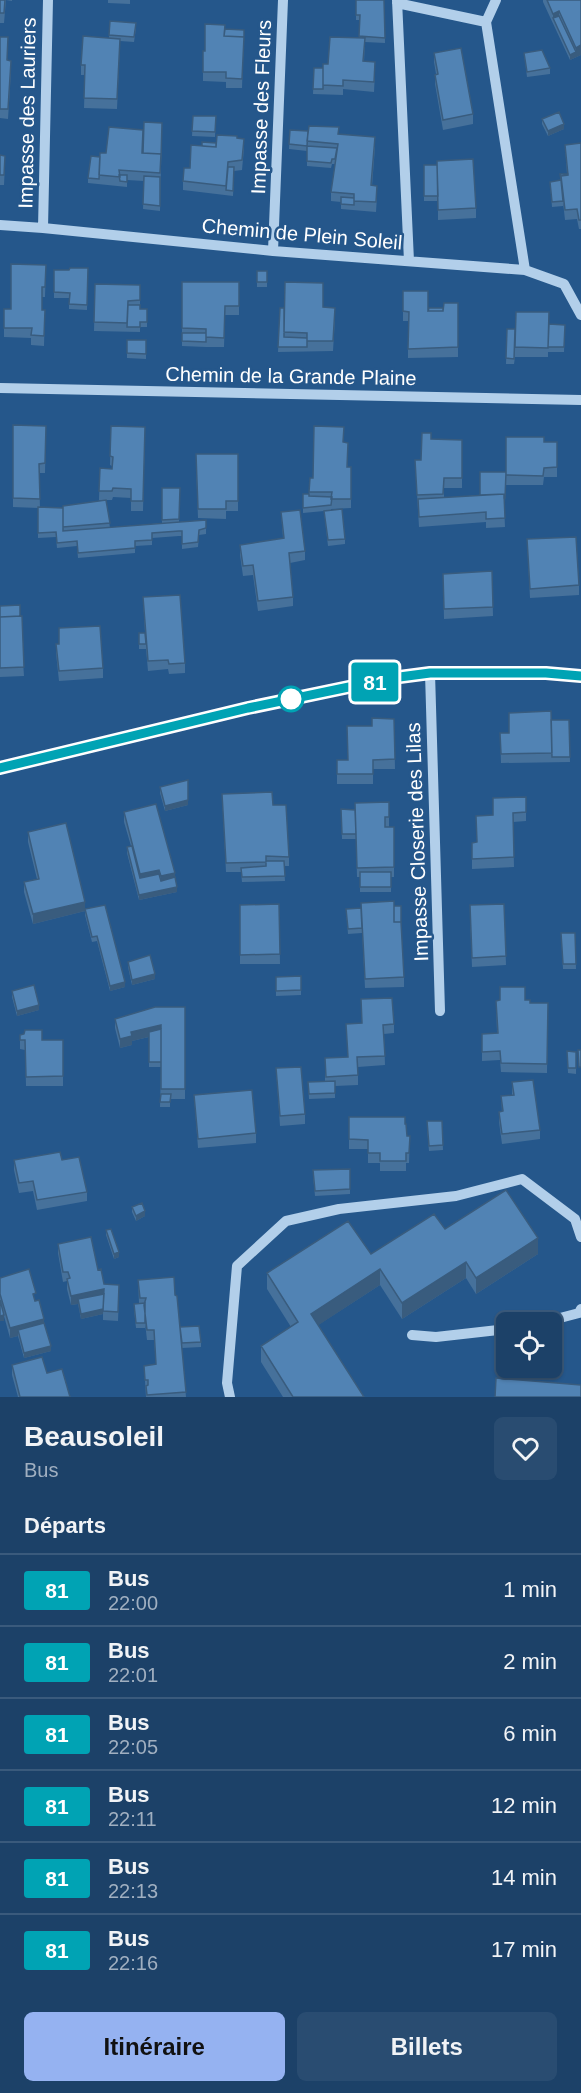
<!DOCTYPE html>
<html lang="fr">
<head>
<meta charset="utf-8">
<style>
  :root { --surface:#1c4168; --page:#294c71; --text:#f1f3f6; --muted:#a0afc0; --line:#3a5a7c; --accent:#95b2f1 }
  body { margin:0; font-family:Helvetica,sans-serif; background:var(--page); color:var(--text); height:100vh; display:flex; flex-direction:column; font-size:22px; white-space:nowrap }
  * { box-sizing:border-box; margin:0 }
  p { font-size:20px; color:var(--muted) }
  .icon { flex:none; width:33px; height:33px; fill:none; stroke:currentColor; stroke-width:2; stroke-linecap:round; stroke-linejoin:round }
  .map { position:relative; height:1397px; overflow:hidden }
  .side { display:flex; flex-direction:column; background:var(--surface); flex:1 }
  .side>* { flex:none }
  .badge { padding:0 12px; border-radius:4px; font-size:21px; line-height:39px }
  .tools { position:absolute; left:496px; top:1312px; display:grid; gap:12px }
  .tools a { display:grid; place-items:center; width:66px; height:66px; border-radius:9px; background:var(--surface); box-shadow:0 2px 4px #0004,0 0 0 2px var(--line); font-size:30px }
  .map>.badge { position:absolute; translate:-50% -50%; box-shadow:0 0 0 3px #fff }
  h2 { padding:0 24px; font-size:22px; line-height:54px }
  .round { display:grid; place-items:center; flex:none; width:63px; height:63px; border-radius:9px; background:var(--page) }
  .overview { display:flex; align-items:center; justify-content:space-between; height:102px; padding:0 24px }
  h1 { font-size:28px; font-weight:800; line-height:45px }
  .action { display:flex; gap:12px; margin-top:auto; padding:12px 24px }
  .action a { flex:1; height:69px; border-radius:9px; background:var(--accent); color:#111; font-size:24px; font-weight:800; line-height:69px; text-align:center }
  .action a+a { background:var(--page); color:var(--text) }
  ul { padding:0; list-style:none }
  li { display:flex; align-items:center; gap:18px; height:72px; padding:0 24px; border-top:2px solid var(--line) }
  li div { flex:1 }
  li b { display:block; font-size:22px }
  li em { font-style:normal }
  li .badge { min-width:66px; font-weight:700; text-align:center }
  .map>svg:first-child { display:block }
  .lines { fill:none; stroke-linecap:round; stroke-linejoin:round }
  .minor { stroke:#b2cfea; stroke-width:10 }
  .wall { fill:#46719b }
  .shaded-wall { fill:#395c7e }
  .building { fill:#5183b4; stroke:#395c7e; stroke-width:1.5 }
  .line-casing { stroke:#fff; stroke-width:14 }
  .line { stroke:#00a3b4; stroke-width:9 }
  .stop-dot { fill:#fff; stroke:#00a3b4; stroke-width:3 }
  .labels { text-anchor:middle; stroke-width:5; stroke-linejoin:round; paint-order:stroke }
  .street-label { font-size:20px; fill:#fff; stroke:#25578b }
</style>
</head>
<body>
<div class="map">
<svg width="581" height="1397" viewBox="0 0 581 1397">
  <rect width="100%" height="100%" fill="#25578b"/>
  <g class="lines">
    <path class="minor" d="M397 0 409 261
      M397 3 486 22 496 0
      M486 22 525 270
      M0 225 43 228 273 251 525 270 564 284 581 315
      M43 228 48 0
      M273 251 283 0
      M0 388 581 400
      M430 673 440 1011
      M0 768 204 718 392 679 430 673H546L581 676
      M541 1323 579 1313 581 1309
      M412 1335 436 1337 507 1329
      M230 1397 227 1383 237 1266 286 1221 339 1209 456 1196 522 1179 575 1219 581 1237"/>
  </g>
  <path class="wall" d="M0 0H12V1L6 0 4 23H0Z
    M108 0H130V4L108 3Z
    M356 0H384L385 43 365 42 364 61 375 72 374 92 343 89V95L313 94 314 68H323L359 38V20H356Z
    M543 0H581V55L570 60 543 2Z
    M110 21 136 28 134 42 120 41 117 109 84 108 85 75H81V65L109 38Z
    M225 29 244 30 242 88H226V82L203 81V51H205Z
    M0 37 11 70 8 119 0 118Z
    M434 53 473 114V124L443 130 435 84V75L436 74 434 62Z
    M524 53 550 68V74L527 77Z
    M193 116H216L215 137 192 136Z
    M542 119 564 129 548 136 542 124Z
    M162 123 160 211 143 209 144 181 127 180V187L88 183V178L100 157 143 130Z
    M290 130 339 134 375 147 372 186 377 196 376 212 341 209V202L331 201V192L335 164H332L331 168 307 166V151L289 149Z
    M237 138 244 148 242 170 234 171 233 196 183 190V181L202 146Z
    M581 143V229H579L577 219 565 220 563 202V206L552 207 550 182 561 181 560 174H567L565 145Z
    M0 155 5 165 4 185H0Z
    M424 165 476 208V218L438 220V199V201H424Z
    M46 265 45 297H42V310H45L44 346 31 345V338L4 337V309H11Z
    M88 268 87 310 69 309V298H54V270H69Z
    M257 271H267V287H257Z
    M182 282H239V315H225L224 347H206V346V347L182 346Z
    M95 284 140 285V309H147V327H140V332L94 331Z
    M403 291 428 311 443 308 458 303V357L408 358V321H403Z
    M323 307 335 318 333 351 278 352 280 308Z
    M549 324 565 325 564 352H548V357H515L514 364H506L507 329H515Z
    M127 340H146V359L127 358Z
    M13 425 46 426 45 473H39L40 508H63L103 500H99L100 468 112 469V466L110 465 111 426 145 427 143 511H131V498L113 497 112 500H106L110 528 162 523V488H180L179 522 206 520V534L199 535 198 547 182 549V536H179L152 538V545L135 546V553L78 558 77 546 57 548 56 537 38 538V508L13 507Z
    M506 437 544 442H557V477H544L543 485H506Z
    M431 439 462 440V488H444V498L480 495 506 472 505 503H504L505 527 486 528V522L419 527 415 460H421Z
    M343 442 348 467H351V508L331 509V506V510L345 539V544L328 546 324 511 303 513V494H309L310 478H313Z
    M238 454V511H226V519L198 518 196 463Z
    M281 512 305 551V560L290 563 293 597V606L258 611 253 575 243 576 240 555V545L283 538Z
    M527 539 579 585V595L530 598Z
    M492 571 493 616 444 619 443 574Z
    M143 597 185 663V673L169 674 168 669 148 671 146 649H139V633H145Z
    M0 606 20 616 24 676 0 677Z
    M59 628 103 668V678L59 681 56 653V644H59Z
    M394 719 395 769H373V784H337V760H348L372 726Z
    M569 720 570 762 501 763 500 733 552 736Z
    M160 787 188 805 165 811 160 793Z
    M222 794 273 805 289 857V866H284L285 881 242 882 241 872H226Z
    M526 797V821L513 822 514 867 472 869V843L477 842 476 816 493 815Z
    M355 803 389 817V827H394V877H391V892H360V877H357L356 838V839H342L341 809 355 810Z
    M124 812 175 877 177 892 139 900 127 853V847L131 846 124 822Z
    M28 832 85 911 33 924 24 892V882L37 879 28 842Z
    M279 904 280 964H240V905Z
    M504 904 506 965 472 967 470 915Z
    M85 909 125 987 110 991 97 941 92 942 85 915Z
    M346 909 404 977V987L365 988 362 930V933L348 934Z
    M561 933H575L576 969H563Z
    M128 962 155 979 132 985 128 967Z
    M301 976V995L276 996V977Z
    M500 987 530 1003H548L547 1073 501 1072 500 1060 482 1061V1034L497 1033 496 1001 500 1000Z
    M12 991 39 1010 17 1016 12 997Z
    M361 999 394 1024V1033L384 1034 385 1065 358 1067V1085L335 1086V1098L309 1099 308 1082 325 1081V1058L348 1057 346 1024 362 1023Z
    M185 1007V1099H170V1107H160L161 1067H149V1037L132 1041V1045L120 1048 115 1028V1019Z
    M20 1040H63V1086H26L25 1050 20 1049Z
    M567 1051 576 1052V1074L568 1073Z
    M276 1068 305 1114V1124L280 1126Z
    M512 1082 540 1130V1139L502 1144 499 1122V1112H502L501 1096 512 1095Z
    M194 1095 256 1133V1143L198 1148Z
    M349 1117 405 1124 407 1136H410L409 1163H406V1171H380V1163H368V1149H349Z
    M442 1121 443 1150 429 1151 427 1127Z
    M14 1160H62L87 1192V1201L37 1210 33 1191 19 1193 14 1170Z
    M350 1169V1194L315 1196 313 1175Z
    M132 1207 145 1216 136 1221 132 1212Z
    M445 1229 538 1254 476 1294 466 1278 402 1319 380 1285 318 1325 364 1397H283L261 1362V1346L291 1327 267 1289V1273L371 1254Z
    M106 1230 119 1257 114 1259 106 1235Z
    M58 1244 98 1270 104 1284 119 1295 118 1321 103 1320V1314L81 1319 78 1304 71 1305 67 1289V1281L63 1282 58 1253Z
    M0 1278 36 1301 44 1323 51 1351 24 1358 18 1336 10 1338 4 1316V1321H0Z
    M138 1280 175 1295 180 1327 201 1342V1347L182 1348 186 1397H146L144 1366 156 1364 154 1340H147L145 1323V1328H136L134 1309 139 1303Z
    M12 1365 47 1373 70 1397H18L12 1375Z"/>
  <path class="shaded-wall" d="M559 11V21L553 18V14Z
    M581 45V55L570 60V55L576 52V48Z
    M564 124V129L548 136V131Z
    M188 800V805L165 811V806Z
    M159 870V879L140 883V874Z
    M175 873V882L161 886V876Z
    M177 887V892L139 900V895Z
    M85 902V911L33 924V914Z
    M155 974V979L132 985V980Z
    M125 982V987L110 991V986Z
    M39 1005V1010L17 1016V1011Z
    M161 1025V1034L132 1041V1045L120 1048V1039L131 1032Z
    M145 1211V1216L136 1221V1216Z
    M538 1238V1254L476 1294V1278Z
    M119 1252V1257L114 1259V1254Z
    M466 1262V1278L402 1319V1303Z
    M380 1269V1285L311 1330V1314Z
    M104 1289 103 1314V1311V1314L81 1319 78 1299V1304L71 1305V1296Z
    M4 1315V1321H0V1316Z
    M44 1319V1328L18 1330V1336L10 1338V1328Z
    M51 1346V1351L24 1358V1353Z"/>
  <path class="building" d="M0 0H5L4 13H0Z
    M356 0H384L385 38 359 36 360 15H356Z
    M547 0H581V45L576 48 559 11 553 14Z
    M559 16 576 52 570 55 553 18Z
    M110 21 136 23 134 37 109 35Z
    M205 24 225 25 224 36 244 37 242 79 226 78V72H203V51H205Z
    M225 29 244 30V41V37L224 36Z
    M83 36 120 39 117 99 84 98 85 65H81Z
    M0 37H8L7 60 11 61 8 109H0Z
    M330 37 365 38 363 61 375 62 374 82 343 80V86L323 85V64H328Z
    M461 48 473 114 443 120 435 75 438 74 434 53Z
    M542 50 550 68 527 72 524 53Z
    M314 68H323V89H313Z
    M559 112 564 124 548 131 542 119Z
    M193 116H216L215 132 192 131Z
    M144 122 162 123 161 159V154L143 153Z
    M309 126 339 127 338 134 375 137 371 185 377 186 376 202 354 201V194L331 192 338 144 307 141Z
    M109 127 143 130 142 153 161 154 160 173 119 170 120 177 99 175 100 153H106Z
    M290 130 308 131 307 146 289 144Z
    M217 135 237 136V138L244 139 242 160 228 162 226 186 183 181 184 168H190L191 145 216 147Z
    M202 142 216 143V147L202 146Z
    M581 143V220H579L577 209 565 210 561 176 568 175 565 145Z
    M307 146 337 148 335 159H332L331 163 307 161Z
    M0 155 5 156 4 175H0Z
    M91 156 100 157 99 179 88 178Z
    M473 159 476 208 438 210 437 161Z
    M424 165H437L438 196H424Z
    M228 167H234L233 191 226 190Z
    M560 174H568V175L561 176V180Z
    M119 175H127V182L120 181Z
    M144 176 160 177V206L143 204Z
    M561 180 563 201 552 202 550 182Z
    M341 197 354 198V205L341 204Z
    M11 264 46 265 45 287H42V310H45L44 336 31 335 32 328H4V309H11Z
    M70 268H88L87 305 69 304 70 293 54 292V270H69Z
    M257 271H267V282H257Z
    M182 282H239V306H225L224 338 206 337V329L182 328Z
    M285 282 323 283V307L335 308 333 341H307V333L284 332Z
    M95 284 140 285V300L128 301 127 323 94 322Z
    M403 291H428V311H443L444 303H458V347L408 349 409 312 403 311Z
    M128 305H140V309H147V322H140V327H127Z
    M280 308H284V337L307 338V347H278Z
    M429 308H443V311H428Z
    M516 312H549L548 348 515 347Z
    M549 324 565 325 564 347H548Z
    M507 329H515L514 359 506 358Z
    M182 333H206V342L182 341Z
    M127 340H146V354L127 353Z
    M13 425 46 426 45 463 39 464 40 499 13 498Z
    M111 426 145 427 143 501H131V489L113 488 112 491H99L100 468 112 469 113 457 110 456Z
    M314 426 344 427 343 442 348 443 347 467H351V499H331L332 492H309L310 478H313Z
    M422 433H431V439L462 440V478H444L443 494 417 495 415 460H421Z
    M506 437H544V442H557V467L544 468 543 476 506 475Z
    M196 454H238V501H226V509H198Z
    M480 472H506L505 498H504V494L480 495Z
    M162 488H180L179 519 162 520Z
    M303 494H309V496L332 497 331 505 303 508Z
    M504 494 505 518 486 519V512L419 517 418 499Z
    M106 500 110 523 63 527V506Z
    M38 507 63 508V531L206 520V528L199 530 198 542 182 544V531H179L152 533V540L135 541V548L78 553 77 541 57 543 56 532 38 533Z
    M342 509 345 539 328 540 324 511Z
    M300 510 305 551 289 553 293 597 258 601 253 565 243 566 240 545 284 538 281 512Z
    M576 537 579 585 530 589 527 539Z
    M492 571 493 607 444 609 443 574Z
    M180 595 185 663 169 664 168 660 148 661 143 597Z
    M20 605V616L0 617V606Z
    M22 616 24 667 0 668V617Z
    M100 626 103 668 59 671 56 644H59V628Z
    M139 633H145L146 644H139Z
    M551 711 552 753 501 754 500 733H509V713Z
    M372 718 394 719 395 759 373 760V774H337V760H348L347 726H372Z
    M551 720H569L570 757H552Z
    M188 780V800L165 806 160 787Z
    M272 792 273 805H286L289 857 266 856V862L226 863 222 794Z
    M526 797V812L513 813 514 857 472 859V843L477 842 476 816 493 815V798Z
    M389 802V817H385V827H394V867L357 868 355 803Z
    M156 804 175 873 161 876 159 870 140 874 124 812Z
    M341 809 355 810 356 834H342Z
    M66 823 85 902 33 914 24 882 39 879 28 832Z
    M132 846 140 878 159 874 161 881 175 877 177 887 139 895 127 847Z
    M266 861H284L285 876 242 877 241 868 266 866Z
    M360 872H391V887H360Z
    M394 901V922H401L404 977 365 979 361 903Z
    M279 904 280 954 240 955V905Z
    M504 904 506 956 472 958 470 905Z
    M105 905 125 982 110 986 97 936 92 937 85 909Z
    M394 906H401V922H394Z
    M361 908 362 928 348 929 346 909Z
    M561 933H575L576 964H563Z
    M150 955 155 974 132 980 128 962Z
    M301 976V990L276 991V977Z
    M34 985 39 1005 17 1011 12 991Z
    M500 987H525V1000H530V1003H548L547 1064 501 1063 500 1051 482 1052V1034L498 1033 496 1001 500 1000Z
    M392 998 394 1024 383 1025 385 1056 357 1057 358 1075 326 1077 325 1058 348 1057 346 1024 362 1023 361 999Z
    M155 1007H185V1089H161V1025L131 1032 132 1036 120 1039 115 1019Z
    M161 1029V1062H149V1032Z
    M25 1030H42V1040H63V1076L26 1077 25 1040H20V1035L24 1034Z
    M578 1050H581V1067H579Z
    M567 1051 576 1052V1068H568Z
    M301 1067 305 1114 280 1116 276 1068Z
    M533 1080 540 1130 502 1134 499 1112 503 1111 501 1096 514 1095 512 1082Z
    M335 1081V1093L309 1094 308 1082Z
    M252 1090 256 1133 198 1139 194 1095Z
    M161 1094H171L170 1102H160Z
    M349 1117H405V1124H406L407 1136H410L409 1153H406V1161H380V1153H368V1140L349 1139Z
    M427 1121H442L443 1145 429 1146Z
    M60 1152 62 1160 79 1157 87 1192 37 1200 33 1181 19 1183 14 1160Z
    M350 1169V1189L315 1191 313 1170Z
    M506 1190 538 1238 476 1278 466 1262 402 1303 380 1269 311 1314 364 1397H293L261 1346 298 1322 267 1273 348 1221 371 1254 434 1214 445 1229Z
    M142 1203 145 1211 136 1216 132 1207Z
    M111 1229 119 1252 114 1254 106 1230Z
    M91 1237 98 1270 101 1269 104 1284 119 1285 118 1312 103 1311 104 1289 71 1296 67 1279 70 1278 68 1272H63L58 1244Z
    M29 1269 36 1293 33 1294 35 1301 39 1300 44 1319 10 1328 0 1294V1278Z
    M174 1277 175 1295 177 1296 186 1392 147 1395 146 1386 148 1385V1380H145L144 1366 156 1364 154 1330H147L144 1305 146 1298H140L138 1280Z
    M104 1294 103 1309 81 1314 78 1299Z
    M0 1300 4 1315 0 1316Z
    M145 1303V1323H136L134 1304Z
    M44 1323 51 1346 24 1353 18 1330Z
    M199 1326 201 1342 182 1343 180 1327Z
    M42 1357 47 1373 62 1369 70 1397H20L12 1365Z
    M496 1378 581 1385V1397H495Z"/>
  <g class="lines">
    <g class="line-casing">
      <path id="line" d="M0 768 248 708 392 678 430 673H546L581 676"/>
    </g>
    <use href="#line" class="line"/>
  </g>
  <circle class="stop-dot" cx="291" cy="699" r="12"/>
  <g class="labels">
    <g class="street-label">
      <text transform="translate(261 107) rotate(-88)" y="7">Impasse des Fleurs</text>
      <text transform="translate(27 113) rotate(-89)" y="7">Impasse des Lauriers</text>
      <text transform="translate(302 234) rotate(5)" y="7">Chemin de Plein Soleil</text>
      <text transform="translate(291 376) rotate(1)" y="7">Chemin de la Grande Plaine</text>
      <text transform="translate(417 842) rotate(-92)" y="7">Impasse Closerie des Lilas</text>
    </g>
  </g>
</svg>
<div class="tools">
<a><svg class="icon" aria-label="locate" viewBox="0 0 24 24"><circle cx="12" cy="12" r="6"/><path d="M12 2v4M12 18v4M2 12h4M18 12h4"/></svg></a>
</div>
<b class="badge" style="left:375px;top:682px;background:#00a3b4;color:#fff">81</b>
</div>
<section class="side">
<div class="overview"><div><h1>Beausoleil</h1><p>Bus</p></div><a class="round"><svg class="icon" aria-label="heart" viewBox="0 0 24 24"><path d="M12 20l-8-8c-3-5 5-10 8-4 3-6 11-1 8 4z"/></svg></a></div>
<h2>Départs</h2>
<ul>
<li><span class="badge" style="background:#00a3b4;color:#fff">81</span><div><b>Bus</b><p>22:00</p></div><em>1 min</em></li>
<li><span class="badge" style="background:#00a3b4;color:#fff">81</span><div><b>Bus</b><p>22:01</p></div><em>2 min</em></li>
<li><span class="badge" style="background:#00a3b4;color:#fff">81</span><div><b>Bus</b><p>22:05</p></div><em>6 min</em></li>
<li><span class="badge" style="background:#00a3b4;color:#fff">81</span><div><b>Bus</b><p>22:11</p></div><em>12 min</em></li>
<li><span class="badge" style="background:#00a3b4;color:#fff">81</span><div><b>Bus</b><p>22:13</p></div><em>14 min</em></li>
<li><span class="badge" style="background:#00a3b4;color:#fff">81</span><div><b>Bus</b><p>22:16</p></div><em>17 min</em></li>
</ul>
<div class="action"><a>Itinéraire</a><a>Billets</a></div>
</section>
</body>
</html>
